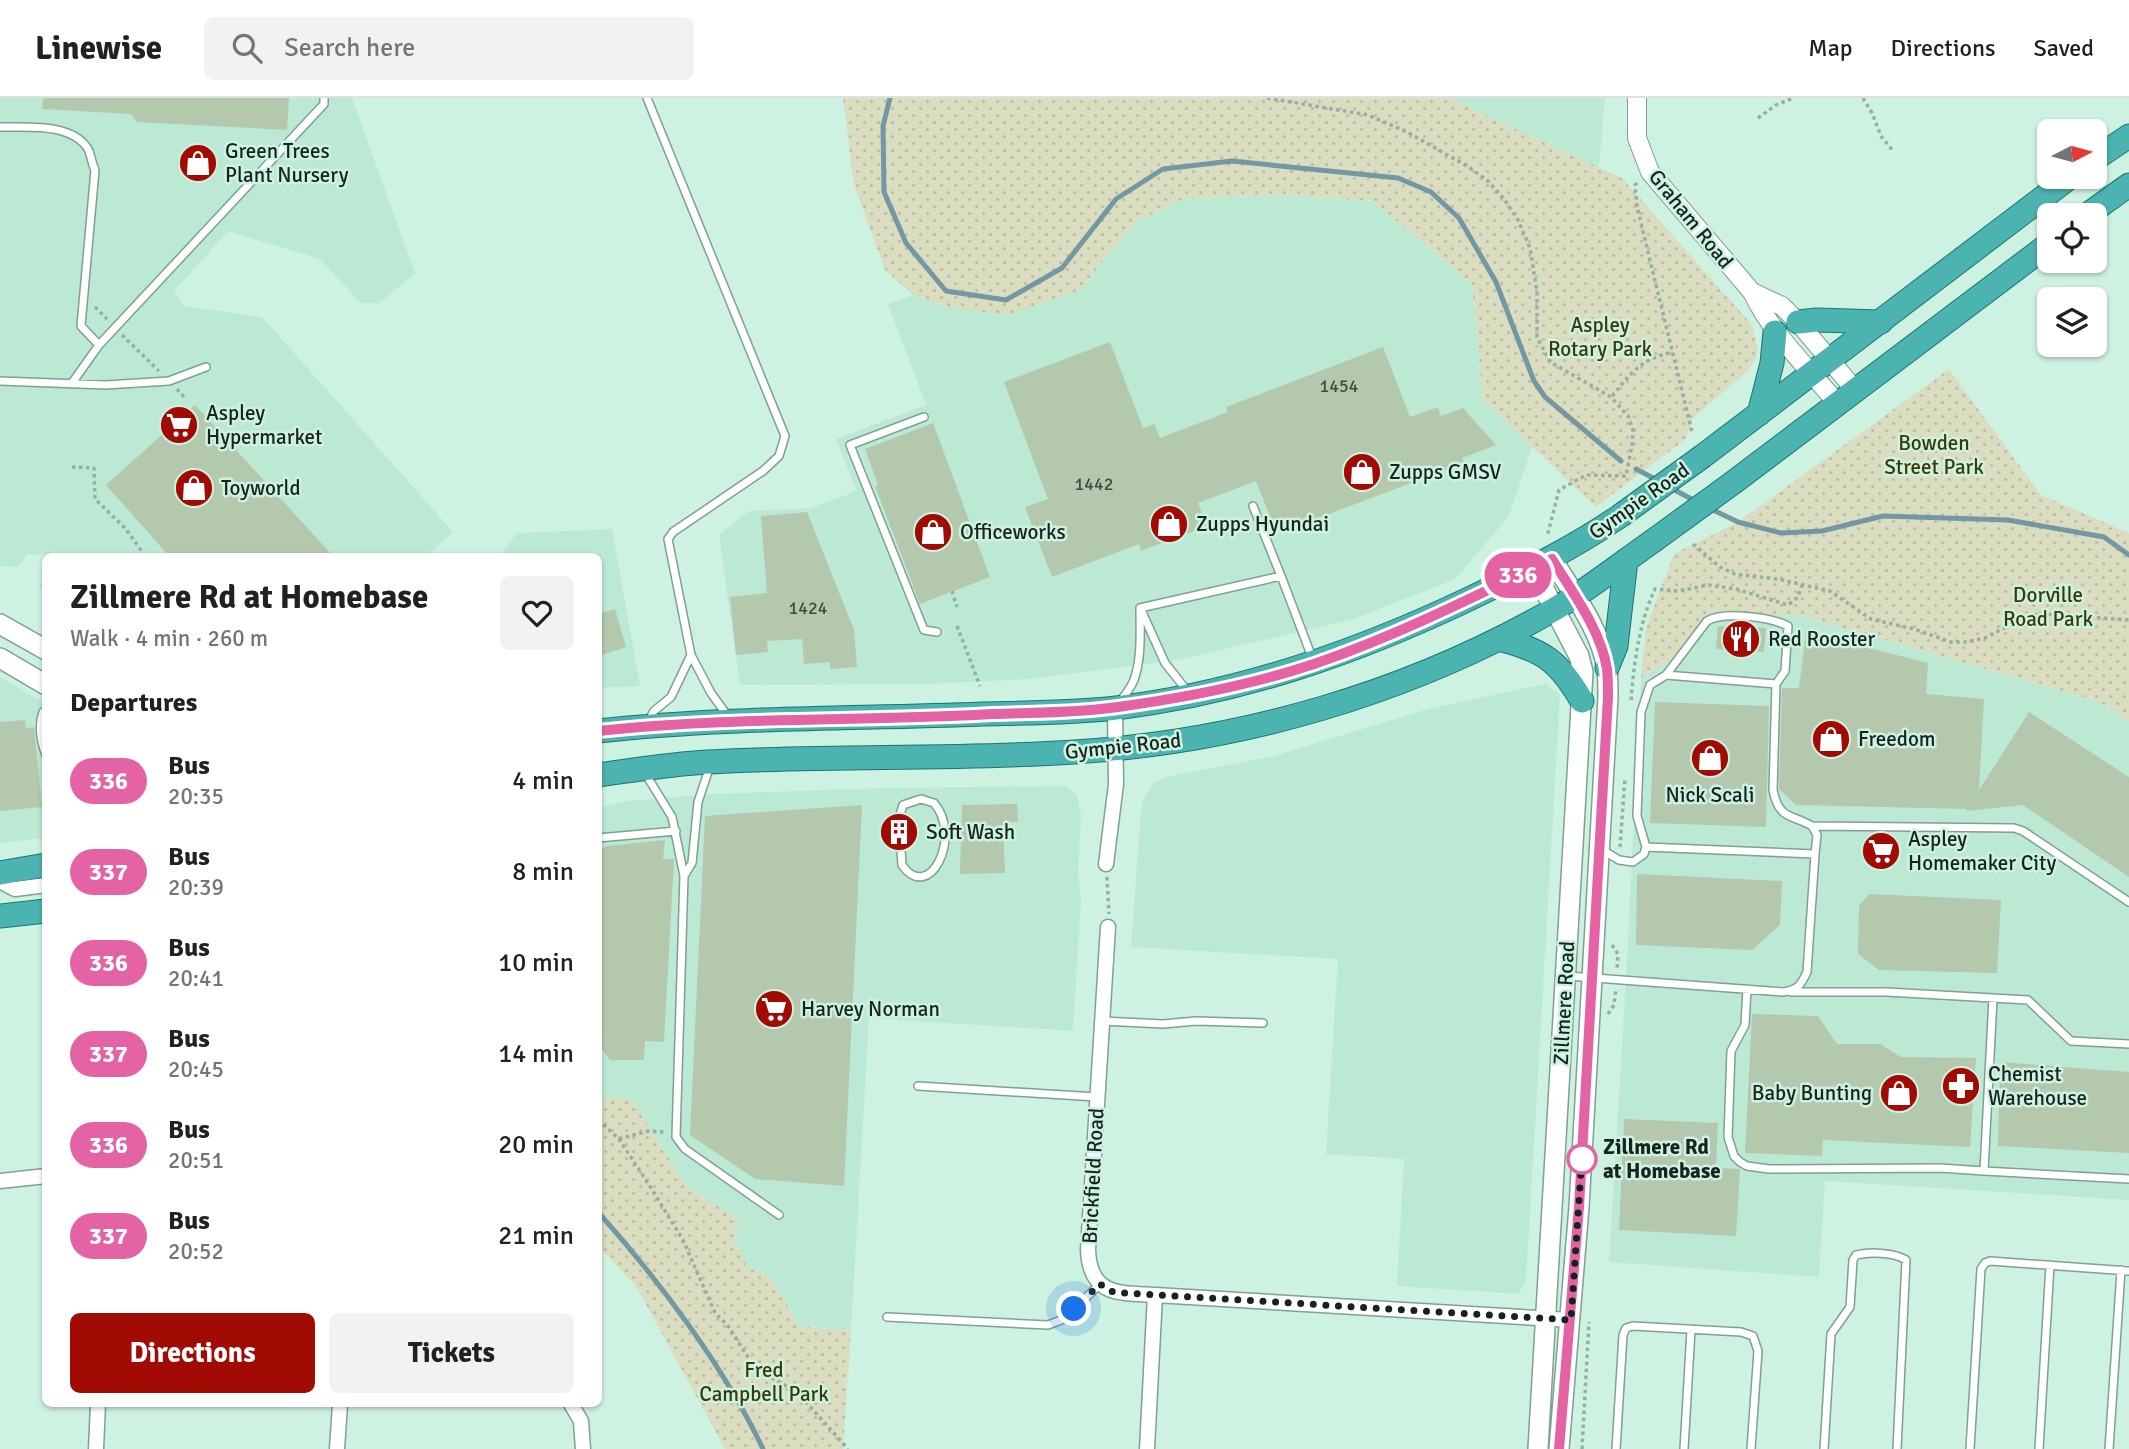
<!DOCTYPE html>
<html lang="en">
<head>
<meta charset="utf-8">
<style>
  :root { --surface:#fff; --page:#f2f2f2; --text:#202124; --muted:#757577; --line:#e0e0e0; --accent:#a20b03 }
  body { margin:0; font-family:Signika,sans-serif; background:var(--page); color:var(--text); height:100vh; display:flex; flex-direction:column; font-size:26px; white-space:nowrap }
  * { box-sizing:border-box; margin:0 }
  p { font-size:23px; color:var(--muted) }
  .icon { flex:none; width:38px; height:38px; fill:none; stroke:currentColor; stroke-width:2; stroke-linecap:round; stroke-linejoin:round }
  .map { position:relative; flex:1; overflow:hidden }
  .sheet { position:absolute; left:42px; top:455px; width:560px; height:854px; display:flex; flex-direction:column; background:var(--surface); border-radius:10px; box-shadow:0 2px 5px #0004 }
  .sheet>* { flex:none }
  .badge { padding:0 14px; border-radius:23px; font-size:24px; line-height:46px }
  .needle { width:46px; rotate:84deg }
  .controls { position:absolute; left:2037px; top:21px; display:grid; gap:14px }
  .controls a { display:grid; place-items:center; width:70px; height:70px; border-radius:10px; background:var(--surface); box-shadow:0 2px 5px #0004; font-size:35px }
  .you { position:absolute; width:35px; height:35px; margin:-18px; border:5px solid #fff; border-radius:50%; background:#1a73e8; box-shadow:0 0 0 10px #1a73e833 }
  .map>.badge { position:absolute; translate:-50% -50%; box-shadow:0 0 0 4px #fff }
  h2 { padding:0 28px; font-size:26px; line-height:63px }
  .round { display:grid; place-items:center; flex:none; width:74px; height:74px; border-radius:10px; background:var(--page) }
  .summary { display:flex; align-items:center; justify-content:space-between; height:119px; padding:0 28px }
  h1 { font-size:33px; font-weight:700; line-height:52px }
  .button { display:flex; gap:14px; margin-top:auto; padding:14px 28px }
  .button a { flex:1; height:80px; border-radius:10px; background:var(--accent); color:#fff; font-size:28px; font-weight:700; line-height:80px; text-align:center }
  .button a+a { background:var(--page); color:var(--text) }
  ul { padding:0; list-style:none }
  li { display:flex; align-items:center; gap:21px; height:91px; padding:0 28px }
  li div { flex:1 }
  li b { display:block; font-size:26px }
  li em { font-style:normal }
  li .badge { min-width:77px; font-weight:700; text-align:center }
  header { display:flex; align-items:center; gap:42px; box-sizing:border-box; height:98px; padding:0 35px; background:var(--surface); border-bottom:2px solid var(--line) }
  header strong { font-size:33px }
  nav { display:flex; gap:38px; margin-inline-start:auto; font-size:24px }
  .search { width:490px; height:63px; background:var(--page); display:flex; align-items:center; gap:18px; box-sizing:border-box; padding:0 24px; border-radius:10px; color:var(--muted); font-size:26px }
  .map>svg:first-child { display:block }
  .built { fill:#bce9d4 }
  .park { fill:url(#park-dots) }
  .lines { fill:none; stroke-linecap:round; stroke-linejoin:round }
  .stream { stroke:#7498a3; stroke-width:5 }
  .building { fill:#b4c8ae }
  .service-casing { stroke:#7ea190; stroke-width:10 }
  .minor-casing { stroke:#7ea190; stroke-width:17 }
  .tertiary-casing { stroke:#7ea190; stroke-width:20 }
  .secondary-casing { stroke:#7ea190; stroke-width:22 }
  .trunk-casing { stroke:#1c7571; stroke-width:25 }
  .path { stroke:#93b0a2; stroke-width:3.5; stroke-dasharray:3.5 3.5; stroke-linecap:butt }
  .service { stroke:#fff; stroke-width:7 }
  .minor { stroke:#fff; stroke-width:14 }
  .tertiary { stroke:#fff; stroke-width:18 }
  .secondary { stroke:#fff; stroke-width:19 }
  .trunk { stroke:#4cb4b0; stroke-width:23 }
  .trunk-bridge-casing { stroke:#1c7571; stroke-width:25; stroke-linecap:butt }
  .trunk-bridge { stroke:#4cb4b0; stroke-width:23 }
  .line-casing { stroke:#fff; stroke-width:16 }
  .line { stroke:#e463a4; stroke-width:10 }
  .walk { stroke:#16241e; stroke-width:7; stroke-dasharray:0 12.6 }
  .stop-dot { fill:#fff; stroke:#e463a4; stroke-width:3.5 }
  .labels { text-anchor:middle; stroke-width:5; stroke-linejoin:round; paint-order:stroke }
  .number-label { font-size:18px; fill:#3e4d42 }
  .poi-label { font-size:21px; fill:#16241e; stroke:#cef2e1; text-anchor:start }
  .street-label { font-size:21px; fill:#16241e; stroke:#cef2e1 }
  .park-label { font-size:21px; fill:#3a3b03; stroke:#cef2e1 }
  .stop-label { font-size:21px; font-weight:bold; fill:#16241e; stroke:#cef2e1; text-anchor:start }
</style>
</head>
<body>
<header>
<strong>Linewise</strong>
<div class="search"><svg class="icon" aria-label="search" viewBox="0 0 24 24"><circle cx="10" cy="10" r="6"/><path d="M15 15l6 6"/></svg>Search here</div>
<nav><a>Map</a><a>Directions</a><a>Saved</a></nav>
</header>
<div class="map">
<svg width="2129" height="1351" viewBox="0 0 2129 1351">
  <defs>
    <pattern id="park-dots" width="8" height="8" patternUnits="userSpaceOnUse" patternTransform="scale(1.75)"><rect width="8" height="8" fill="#dbddc1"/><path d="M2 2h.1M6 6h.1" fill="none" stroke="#bbbea5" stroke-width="1.8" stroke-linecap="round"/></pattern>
  </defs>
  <rect width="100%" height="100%" fill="#cef2e1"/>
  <path class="built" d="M0 0H352L415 175 379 205H361L320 161 228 133 174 193 185 208 262 219 453 434 427 458H69L27 456 18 469 0 468Z
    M1448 0H1605L1599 70Z
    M1279 97 1373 103 1472 186 1483 303 1532 349 1509 418 1455 481 1354 521 1178 562 1028 581 931 586 740 587 719 437 749 413 811 410 857 393 836 341 926 307 888 206 913 197 948 209 1080 192 1134 125 1183 101Z
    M612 431 640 588 599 590 598 458H499L517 435Z
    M1711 512 1799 517 2100 604 2129 624V1102L1825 1083 1819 1179 1609 1164 1626 881 1641 581 1670 562Z
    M0 579 45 606V740L0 745Z
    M1545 586 1560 597 1526 1184 1518 1196 1397 1188 1404 1061 1326 1056 1338 861 1131 849 1141 711 1144 700 1153 686 1165 679 1274 658 1428 611Z
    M1065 688 1077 697 1081 717 1078 773 1081 801 1073 933 869 920 851 1233 799 1228 772 1180 747 1169 733 1135 740 1122 688 1090 631 1002 599 999 598 710 628 703 711 696 886 690Z"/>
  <path class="park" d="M843 0H1448L1622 80 1752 227 1758 252 1756 260 1749 272 1693 320 1686 341 1596 409 1483 303 1472 186 1373 103 1279 97 1183 101 1134 125 1080 192 1008 217 948 209 913 197 885 172 854 87Z
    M1949 271 2041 397 2129 435V624L2100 604 1799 517 1711 513 1670 562 1641 581 1646 530 1674 456 1738 424Z
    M599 999 631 1001 688 1090 740 1122 733 1135 747 1169 772 1180 799 1228 851 1233 843 1351H725L636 1188 599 1149Z"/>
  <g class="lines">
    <path class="stream" d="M890 0 883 28 884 94 906 145 946 193 1006 202 1062 170 1116 101 1163 71 1232 63 1398 80 1431 94 1459 120 1496 184 1534 283 1545 299 1621 363
      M1636 371 1657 382
      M1669 389 1697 404
      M1709 410 1738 424 1781 435 1822 433 1883 418 2008 422 2104 439 2129 457
      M44 487H46
      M598 1114C658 1181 725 1270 763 1351"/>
  </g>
  <path class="building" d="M43 0H289L287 32 137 24 131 16 42 11Z
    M1110 244 1143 330 1154 326 1160 340 1228 314 1226 309 1383 249 1410 319 1438 309 1441 318 1463 310 1496 347 1462 360 1464 365 1281 434 1279 427 1274 429 1256 383 1198 405 1207 428 1141 453 1139 446 1052 479 1025 409 1048 401 1004 284Z
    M195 307 333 458H169L106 387Z
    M933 325 990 479 920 506 875 388 878 387 865 351Z
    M807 414 854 532 857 569 830 571V564L804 566 802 541 767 543 768 554 736 557 730 499 767 495 761 418Z
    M615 511 626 549 598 558V516Z
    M1718 528 1766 530 1764 554 1716 551Z
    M1806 534 1928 565 1926 596 1984 601 1979 692 2029 614 2129 679V779L2023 707 1966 713 1967 711 1796 707 1779 691 1782 590H1799Z
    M1655 604 1769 608 1766 729 1650 725Z
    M25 622 26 630 34 629 42 709 0 713V624Z
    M1017 706 1018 724H1003L1005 775 960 776 962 707Z
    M862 707 844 1088 755 1081 690 1037 705 718Z
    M665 742 663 761H674L664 944 645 943 644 962H610L598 946V753L607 748Z
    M1637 776 1782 783 1780 827 1752 852 1636 847Z
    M1869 796 2001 802 1997 875 1879 872 1858 856 1859 808Z
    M1752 916 1818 918 1837 946H1880L1901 959 1976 960 1970 1049 1823 1042 1822 1058 1745 1055Z
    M2000 964 2129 974V1055L1998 1048Z
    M1624 1021 1718 1025 1716 1070 1740 1071 1736 1138 1619 1132Z"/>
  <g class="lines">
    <g class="service-casing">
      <path id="service" d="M647 0 785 338 779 358 763 373 673 434 668 441 691 557 711 595 729 620
        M0 29C27 30 71 24 88 51 91 57 92 66 95 72L81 228 99 247 72 285
        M99 247 324 6V0
        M0 283 106 287 169 283 206 269
        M924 319 850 347 924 532 937 534
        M1253 408 1281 478
        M1140 510 1281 478 1313 562
        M1142 514 1165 565 1188 594
        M1666 577 1707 523C1723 513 1770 519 1788 528L1785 573 1776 586
        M1119 605C1124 598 1131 590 1134 582 1142 559 1140 533 1140 510
        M43 614C38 628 41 644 46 657
        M648 624 654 613 671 599 691 557
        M645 675 672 719 684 778 676 1039 685 1051 779 1117
        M921 701 934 705C963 739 929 806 902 767L899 720 903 707Z
        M1812 728 2014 730 2023 733 2129 804
        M598 740 676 733
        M1601 751 1619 762 1633 764 1644 756 1646 749 1637 718 1641 614 1650 587 1666 577 1776 586 1773 692C1779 722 1791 716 1812 728L1817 737 1815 756
        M684 778 692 765 698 704 710 668
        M1568 878 1783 894C1798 892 1801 887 1807 874L1815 756 1646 749
        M1747 891 1745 927 1731 953 1728 1039 1734 1058 1740 1064 1747 1068 1769 1071 1940 1070 1984 1073
        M1791 894H1887L2028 902 2071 943 2129 946
        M1993 900 1984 1073 2129 1081
        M1102 923 1163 926 1196 923 1263 925
        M918 988 1097 999
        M887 1219 1048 1227 1064 1221 1100 1186
        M1616 1351 1623 1237 1626 1230 1633 1228 1741 1234 1753 1238 1758 1253 1751 1351
        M1684 1351 1691 1232
        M1824 1351 1831 1236 1850 1209 1853 1162 1856 1157C1869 1154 1894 1154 1906 1162L1897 1351
        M1970 1351 1981 1171 1985 1165 1990 1163 2129 1173
        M2039 1351 2050 1167
        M2109 1351 2121 1172"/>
    </g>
    <g class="minor-casing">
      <path id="minor" d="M1106 766 1116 686 1115 610
        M0 783 15 791 46 787
        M1108 829 1088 1152C1090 1198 1119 1195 1155 1197L1571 1222
        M0 1083 46 1078
        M571 1306 581 1323 583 1351
        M96 1351 98 1306
        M337 1351 340 1306
        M1147 1351 1155 1197"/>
    </g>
    <g class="tertiary-casing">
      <path id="tertiary" d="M1637 0V40L1650 74 1752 194C1772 236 1807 269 1837 305
        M1752 194 1782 208 1798 224 1855 292"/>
    </g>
    <g class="secondary-casing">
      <path id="secondary" d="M1552 461C1572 494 1601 532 1607 571 1608 580 1608 590 1608 599L1579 1109 1559 1351
        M1533 470 1579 558 1583 574 1538 1351
        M0 526 46 552
        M0 560 46 587"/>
    </g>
    <g class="trunk-casing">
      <path id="trunk" d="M2095 61 2129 38
        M2087 117 2129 87
        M1798 224 1817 222 1881 224
        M1759 316 1772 265 1775 234
        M1703 358 2070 79
        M1734 384 2049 146
        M1499 541C1543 552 1559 563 1582 603
        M1607 570 1616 548 1626 462
        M598 633C726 619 854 621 982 616 1027 615 1072 615 1116 610 1241 595 1358 554 1471 500 1523 475 1573 450 1620 418
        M598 677C635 672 671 666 708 664 830 657 952 662 1074 654 1241 644 1408 595 1553 512 1588 492 1620 466 1653 443
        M0 775 46 767
        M0 818 46 813"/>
    </g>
    <path class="path" d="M1267 0 1368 17 1407 34 1467 68 1488 83 1504 101 1518 122 1530 150 1537 194V239L1550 264 1611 299 1628 318 1633 332 1632 347 1626 378 1586 377 1559 392 1547 439
      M1863 0 1872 15 1881 38 1893 53
      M1758 20 1776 7 1793 0
      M1637 85 1635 87 1637 109 1692 334
      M95 209 107 221
      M122 237 159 273
      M177 291 186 301
      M1612 298C1632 274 1641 261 1673 254
      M72 369 94 370 95 401 126 431 145 458
      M1693 446 1720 469 1735 476 1778 481 1830 493 1871 521 1914 531 1951 544H1967L1985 540 2029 517 2046 516 2129 522
      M952 493 957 509
      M957 528 980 588
      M1631 602C1634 565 1639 525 1655 491L1678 493 1709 487 1736 491 1788 507 1798 499 1802 487
      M1620 749 1625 680
      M1107 779 1109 816
      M1612 847 1618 856 1617 873
      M1608 916 1614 907 1616 891
      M598 1022 619 1041 651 1090 683 1142 715 1215 728 1228 755 1270 797 1294 848 1351
      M619 1041 648 1033 665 1034
      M1582 1351 1589 1224"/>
    <use href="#service" class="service"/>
    <use href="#minor" class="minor"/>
    <use href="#tertiary" class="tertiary"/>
    <use href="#secondary" class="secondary"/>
    <use href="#trunk" class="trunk"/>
    <g class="trunk-bridge-casing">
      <path id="trunk-bridge" d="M1620 418 1703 358
        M1653 443 1734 384"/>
    </g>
    <use href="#trunk-bridge" class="trunk-bridge"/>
  </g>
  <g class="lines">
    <g class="line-casing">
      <path id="line" d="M598 633C724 619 849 623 975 617 1022 614 1071 616 1118 609 1184 600 1251 587 1314 566 1396 538 1474 499 1552 461 1572 494 1601 532 1607 571 1608 580 1608 590 1608 599L1579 1109 1559 1351"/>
    </g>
    <use href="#line" class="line"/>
    <path class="walk" d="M1074 1211 1100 1186 1113 1194 1126 1195 1571 1222 1582 1058V1061"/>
  </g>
  <defs>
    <g id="shop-disc" transform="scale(2.0125)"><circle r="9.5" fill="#a20b03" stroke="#cef2e1"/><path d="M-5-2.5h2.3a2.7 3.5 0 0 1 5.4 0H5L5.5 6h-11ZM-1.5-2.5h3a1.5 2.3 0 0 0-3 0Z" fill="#fff"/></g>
    <g id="supermarket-disc" transform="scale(2.0125)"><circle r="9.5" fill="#a20b03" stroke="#cef2e1"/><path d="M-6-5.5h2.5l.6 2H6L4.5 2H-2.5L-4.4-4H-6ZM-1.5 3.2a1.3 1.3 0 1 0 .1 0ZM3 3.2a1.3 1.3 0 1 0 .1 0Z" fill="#fff"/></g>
    <g id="restaurant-disc" transform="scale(2.0125)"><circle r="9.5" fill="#a20b03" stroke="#cef2e1"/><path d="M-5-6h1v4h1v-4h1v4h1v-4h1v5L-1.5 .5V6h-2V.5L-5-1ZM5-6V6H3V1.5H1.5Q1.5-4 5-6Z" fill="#fff"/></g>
    <g id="building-disc" transform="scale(2.0125)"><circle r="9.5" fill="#a20b03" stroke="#cef2e1"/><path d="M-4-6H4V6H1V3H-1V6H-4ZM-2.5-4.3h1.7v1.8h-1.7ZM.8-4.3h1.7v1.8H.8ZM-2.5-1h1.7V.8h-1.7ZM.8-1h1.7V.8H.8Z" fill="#fff"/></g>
    <g id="pharmacy-disc" transform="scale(2.0125)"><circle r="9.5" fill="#a20b03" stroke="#cef2e1"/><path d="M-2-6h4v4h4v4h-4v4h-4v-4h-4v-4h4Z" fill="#fff"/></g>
  </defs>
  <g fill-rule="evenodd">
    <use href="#shop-disc" x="198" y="65"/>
    <use href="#supermarket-disc" x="179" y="327"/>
    <use href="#shop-disc" x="1362" y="374"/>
    <use href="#shop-disc" x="194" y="390"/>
    <use href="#shop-disc" x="1169" y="426"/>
    <use href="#shop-disc" x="933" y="434"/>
    <use href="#restaurant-disc" x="1741" y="541"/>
    <use href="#shop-disc" x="1831" y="641"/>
    <use href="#shop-disc" x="1710" y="660"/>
    <use href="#building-disc" x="899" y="734"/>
    <use href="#supermarket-disc" x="1881" y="753"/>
    <use href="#supermarket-disc" x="774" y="911"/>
    <use href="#pharmacy-disc" x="1961" y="988"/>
    <use href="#shop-disc" x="1899" y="995"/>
  </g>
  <circle class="stop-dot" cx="1582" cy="1061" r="14"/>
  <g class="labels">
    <g class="number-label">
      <text x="1339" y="294">1454</text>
      <text x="1094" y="392">1442</text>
      <text x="808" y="516">1424</text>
    </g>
    <g class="poi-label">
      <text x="225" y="60">Green Trees<tspan x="225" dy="24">Plant Nursery</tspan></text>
      <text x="206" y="322">Aspley<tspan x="206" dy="24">Hypermarket</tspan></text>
      <text x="1389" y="381">Zupps GMSV</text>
      <text x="221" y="397">Toyworld</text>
      <text x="1196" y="433">Zupps Hyundai</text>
      <text x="960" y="441">Officeworks</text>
      <text x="1768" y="548">Red Rooster</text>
      <text x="1858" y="648">Freedom</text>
      <text x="1710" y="704" text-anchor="middle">Nick Scali</text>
      <text x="926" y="741">Soft Wash</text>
      <text x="1908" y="748">Aspley<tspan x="1908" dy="24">Homemaker City</tspan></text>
      <text x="801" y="918">Harvey Norman</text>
      <text x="1988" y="983">Chemist<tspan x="1988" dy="24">Warehouse</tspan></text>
      <text x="1872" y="1002" text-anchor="end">Baby Bunting</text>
    </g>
    <g class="street-label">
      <text transform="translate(1691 121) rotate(51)" y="7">Graham Road</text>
      <text transform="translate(1639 403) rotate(-35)" y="7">Gympie Road</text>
      <text transform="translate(1123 648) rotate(-6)" y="7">Gympie Road</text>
      <text transform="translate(1564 905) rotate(-87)" y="7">Zillmere Road</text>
      <text transform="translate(1093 1078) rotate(-87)" y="7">Brickfield Road</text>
    </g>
    <g class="park-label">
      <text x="1600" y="234">Aspley<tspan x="1600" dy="24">Rotary Park</tspan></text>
      <text x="1934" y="352">Bowden<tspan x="1934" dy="24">Street Park</tspan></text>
      <text x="2048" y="504">Dorville<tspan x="2048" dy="24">Road Park</tspan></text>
      <text x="764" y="1279">Fred<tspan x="764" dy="24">Campbell Park</tspan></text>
    </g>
    <g class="stop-label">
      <text x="1603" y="1056">Zillmere Rd<tspan x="1603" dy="24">at Homebase</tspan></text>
    </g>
  </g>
</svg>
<div class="controls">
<a><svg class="needle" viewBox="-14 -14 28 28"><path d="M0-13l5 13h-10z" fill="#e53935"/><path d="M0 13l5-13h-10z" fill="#757577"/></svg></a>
<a><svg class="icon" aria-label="locate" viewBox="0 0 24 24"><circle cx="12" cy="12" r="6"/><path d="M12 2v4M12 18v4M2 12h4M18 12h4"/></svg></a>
<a><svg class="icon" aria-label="layers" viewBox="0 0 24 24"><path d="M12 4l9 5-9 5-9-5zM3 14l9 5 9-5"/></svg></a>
</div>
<div class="you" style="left:1074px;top:1211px"></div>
<b class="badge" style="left:1518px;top:477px;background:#e463a4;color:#fff">336</b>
<section class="sheet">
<div class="summary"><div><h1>Zillmere Rd at Homebase</h1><p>Walk · 4 min · 260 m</p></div><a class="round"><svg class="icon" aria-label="heart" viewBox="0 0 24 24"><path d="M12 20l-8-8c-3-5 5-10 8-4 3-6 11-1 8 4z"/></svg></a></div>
<h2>Departures</h2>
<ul>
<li><span class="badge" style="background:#e463a4;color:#fff">336</span><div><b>Bus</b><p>20:35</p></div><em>4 min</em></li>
<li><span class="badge" style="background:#e463a4;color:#fff">337</span><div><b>Bus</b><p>20:39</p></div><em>8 min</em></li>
<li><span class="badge" style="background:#e463a4;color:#fff">336</span><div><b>Bus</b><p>20:41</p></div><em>10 min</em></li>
<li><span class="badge" style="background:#e463a4;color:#fff">337</span><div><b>Bus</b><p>20:45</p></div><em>14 min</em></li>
<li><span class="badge" style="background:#e463a4;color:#fff">336</span><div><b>Bus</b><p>20:51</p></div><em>20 min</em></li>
<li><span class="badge" style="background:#e463a4;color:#fff">337</span><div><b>Bus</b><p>20:52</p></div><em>21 min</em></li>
</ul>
<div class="button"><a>Directions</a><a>Tickets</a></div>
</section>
</div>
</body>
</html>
